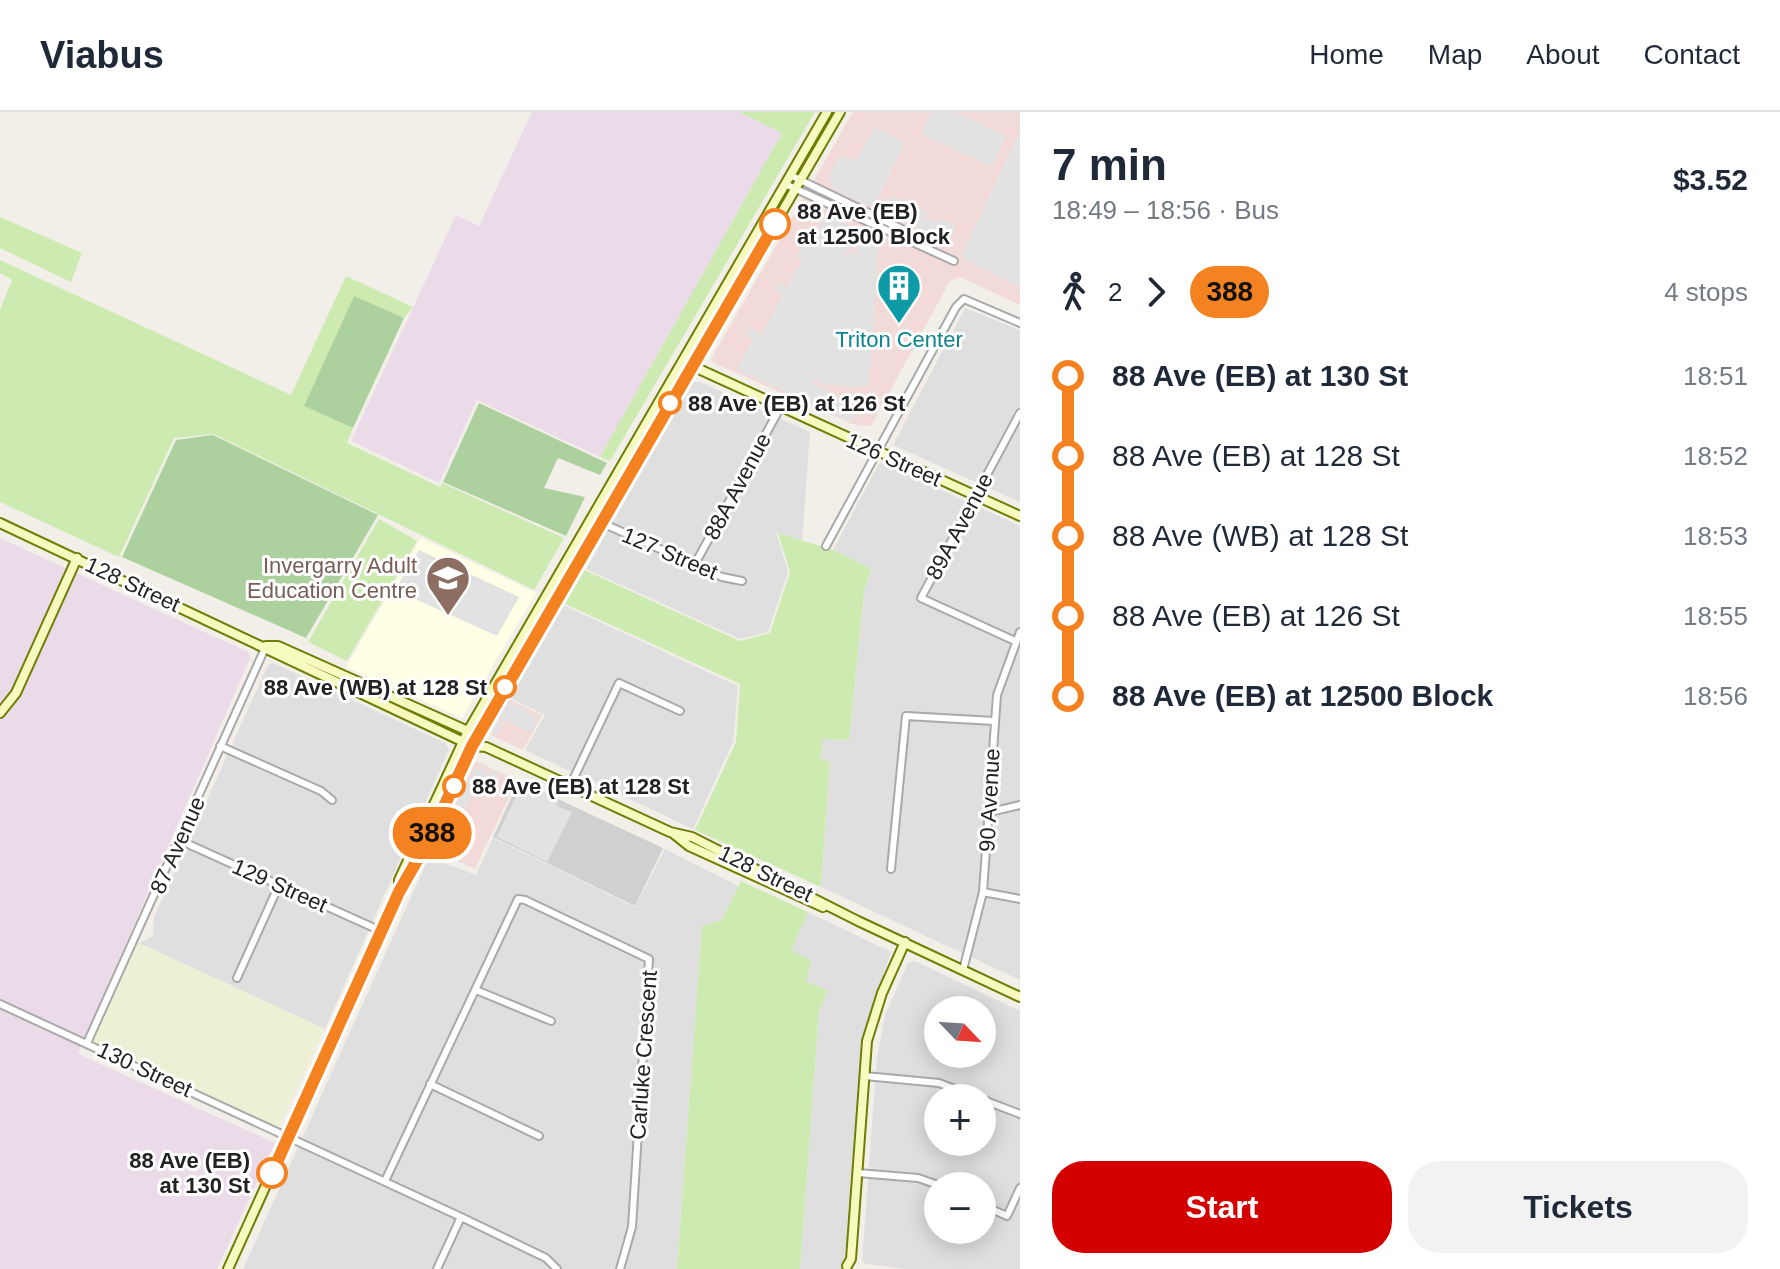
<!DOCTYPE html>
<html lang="en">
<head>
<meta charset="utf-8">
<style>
  :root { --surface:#fff; --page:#f2f2f3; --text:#1f2937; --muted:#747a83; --line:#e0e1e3; --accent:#d40000 }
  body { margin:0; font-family:Arial,sans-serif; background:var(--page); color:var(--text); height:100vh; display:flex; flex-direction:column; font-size:30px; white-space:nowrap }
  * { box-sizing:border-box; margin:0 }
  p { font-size:26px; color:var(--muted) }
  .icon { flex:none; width:44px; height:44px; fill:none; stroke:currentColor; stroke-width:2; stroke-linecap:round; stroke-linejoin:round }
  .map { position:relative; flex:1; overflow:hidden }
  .details { display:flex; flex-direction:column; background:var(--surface); width:760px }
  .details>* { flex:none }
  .badge { padding:0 16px; border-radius:26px; font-size:28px; line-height:52px }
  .needle { width:52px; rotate:115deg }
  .buttons { position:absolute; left:924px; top:884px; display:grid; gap:16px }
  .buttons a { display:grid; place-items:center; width:72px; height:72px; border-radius:50%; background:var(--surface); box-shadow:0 4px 20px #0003; font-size:40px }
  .map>.badge { position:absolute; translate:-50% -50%; box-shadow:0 0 0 4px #fff }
  .legs { display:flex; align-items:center; gap:12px; height:88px; padding:0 32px; font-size:26px }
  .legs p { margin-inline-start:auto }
  .summary { display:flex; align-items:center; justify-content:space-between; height:136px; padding:0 32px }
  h1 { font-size:44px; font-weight:800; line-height:60px }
  .primary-button { display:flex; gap:16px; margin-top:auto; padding:16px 32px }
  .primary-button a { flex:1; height:92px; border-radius:32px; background:var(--accent); color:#fff; font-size:32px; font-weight:800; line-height:92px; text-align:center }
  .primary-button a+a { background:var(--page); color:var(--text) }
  ul { padding:0 32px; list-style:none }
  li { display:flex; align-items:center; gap:28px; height:80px; font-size:30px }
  li i { display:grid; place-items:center; width:12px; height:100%; margin:0 10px; background:currentColor }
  li i::after { content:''; width:20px; height:20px; margin:-10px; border:6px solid; border-radius:50%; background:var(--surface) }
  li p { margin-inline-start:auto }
  li:first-child i { background:linear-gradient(#0000 50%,currentColor 0) }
  li:last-child i { background:linear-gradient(currentColor 50%,#0000 0) }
  header { display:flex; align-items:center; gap:48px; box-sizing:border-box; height:112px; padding:0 40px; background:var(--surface); border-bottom:2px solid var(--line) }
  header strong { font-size:38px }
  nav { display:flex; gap:44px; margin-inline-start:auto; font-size:28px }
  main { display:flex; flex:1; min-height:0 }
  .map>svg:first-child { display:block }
  .residential { fill:#e0dfdf; fill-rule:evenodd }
  .commercial { fill:#f2dad9 }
  .industrial { fill:#ebdbe8 }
  .education { fill:#ffffe5 }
  .religious { fill:#d0d0d0 }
  .farmland { fill:#eef0d5 }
  .grass { fill:#cdebb0 }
  .forest { fill:#add19e }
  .parking { fill:#e2e2e2 }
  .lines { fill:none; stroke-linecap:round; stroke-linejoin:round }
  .street-casing { stroke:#a9a9a9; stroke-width:10 }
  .secondary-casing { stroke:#707d05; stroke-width:12 }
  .street { stroke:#fff; stroke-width:6 }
  .secondary { stroke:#f7fabf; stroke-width:8 }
  .line-1-casing { stroke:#fff; stroke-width:18 }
  .line-1 { stroke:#f58220; stroke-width:12 }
  .stop-1-dot { fill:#fff; stroke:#f58220; stroke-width:4 }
  .labels { text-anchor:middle; stroke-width:6; stroke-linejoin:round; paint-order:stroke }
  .stop-label { font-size:22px; font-weight:bold; fill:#222; stroke:#fff; text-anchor:start }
  .culture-label { font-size:22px; fill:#0d838f; stroke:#fff }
  .street-label { font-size:22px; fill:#222; stroke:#fff }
  .education-label { font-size:22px; fill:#785e54; stroke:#fff; text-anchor:end }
</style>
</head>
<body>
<header>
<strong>Viabus</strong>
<nav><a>Home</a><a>Map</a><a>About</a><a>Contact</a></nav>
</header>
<main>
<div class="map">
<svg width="1020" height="1157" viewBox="0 0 1020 1157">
  <rect width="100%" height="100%" fill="#f2efe9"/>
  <path class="residential" d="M965 196 1020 218V390L893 333Z
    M692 270H700L810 320 802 430 776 420 788 460 768 520 740 527 586 457Z
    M880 350 1020 414V868L821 775 830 650 820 648 822 626 849 628 864 479 871 457 833 438Z
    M563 493 738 574 733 630 693 717 525 638 545 603 510 586Z
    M273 551 445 631 449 637 325 917 139 831 153 824 154 805 268 553Z
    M493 726 635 795 665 737 738 774 722 808 702 815 677 1157H243L429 745 476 763Z
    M808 800 891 840 861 928 845 1141 841 1157H800L819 899 828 879 806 869 791 838Z
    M915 849 1020 899V1157H907L866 1152 862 1149 877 945 885 903 908 851ZM938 898H982V942H938ZM938 986H982V1030H938ZM938 1074H982V1118H938Z"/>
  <path class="commercial" d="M853 0H1020V193L960 165 950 169 871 314 852 312 714 251 711 247Z
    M508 587 542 603 523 638 491 623Z
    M476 649 517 668 475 757 433 738Z"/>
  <path class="industrial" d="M532 0H739L782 21 600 345 477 288 439 371 351 329 456 103 479 114Z
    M0 426 248 540 250 546 78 942 275 1031 217 1157H0Z"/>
  <path class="education" d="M421 426 536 481 462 606 346 555Z"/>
  <path class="religious" d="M519 669 663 736 635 794 493 725Z"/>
  <path class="farmland" d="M136 830 325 917 279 1014H271L95 932 93 926Z"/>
  <path class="grass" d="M739 0H815L610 349 600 345 782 21Z
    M0 105 82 141 71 170 0 136Z
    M0 148 291 283 346 164 413 195 404 206 354 185 305 294 353 316 347 331 440 375 442 371 564 426 534 478 214 322 174 326 119 445 0 390V198L12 168 0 161Z
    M379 407 417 429 347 549 308 530Z
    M778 421 833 438 871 457 864 479 849 628 822 627 821 648 830 649 821 775 695 718 736 630 740 572 563 491 582 457 740 529 770 521 790 460Z
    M741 769 808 800 791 838 811 848 806 869 828 879 819 899 800 1157H677L702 814 722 808Z"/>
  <path class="forest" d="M354 184 404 206 353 316 304 294Z
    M479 291 607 351 600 363 558 346 544 376 585 385 566 424 443 370Z
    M213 323 378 403 306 526 122 445 176 328Z"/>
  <path class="parking" d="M931 0H955L1006 24 992 55 921 22Z
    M875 15 905 30 873 96 831 76 833 71 827 69 839 45 856 48Z
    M1020 19V175L965 148 962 142Z
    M892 84 927 100 925 106 937 111 939 106 956 114 950 126 947 124 945 128 882 99Z
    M827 103 859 119 846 143 847 147 849 141 858 142 857 129H862V123L874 124V131H879L869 272 863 275 820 272 819 269 811 271 861 294 857 307 853 306 850 310 737 257 753 228 745 222 748 215 762 222 783 183 775 177 778 171 787 176 802 148 797 145 807 127 804 124 810 114 816 117Z
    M419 438 519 485 497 524 395 478Z
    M509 589 538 606 531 621 504 608 498 622 492 619Z
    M482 654 486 656 484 661 489 663 491 658 499 662 494 672 479 667 448 735 440 731 474 656 479 658Z
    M534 675 559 686 556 694 572 700 547 750 497 725 519 678 530 683Z"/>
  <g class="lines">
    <g class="street-casing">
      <path id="street" d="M790 63 908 120 920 131
        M785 72 954 149
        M600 410 722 465 742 469
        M826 434 956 195 964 187 1020 211
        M695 452 780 296
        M1015 529 921 486 1020 301
        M220 634 321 679 332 688
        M570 674 619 571 680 599
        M990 700 1020 693
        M179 728 381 819
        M891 757 906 604 994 609
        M983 780 1020 787
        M963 858 983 780 997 583 1020 520
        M237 866 279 773
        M476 878 551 909
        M0 892 461 1105 546 1146 557 1157
        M87 931 266 534
        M865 964 939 971 1020 1002
        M430 972 539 1024
        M858 1061 918 1066 941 1074
        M385 1069 518 787 525 788 649 847 632 1115 620 1157
        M982 1093 1007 1104 1020 1076
        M437 1157 461 1105"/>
    </g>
    <g class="secondary-casing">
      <path id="secondary" d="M690 253 1020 404
        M0 411 472 634 486 635 670 720 692 725 860 810
        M266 534H278L470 620
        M0 601 16 581 77 446
        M674 722 689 734 823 795
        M399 779V768L468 619 827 0
        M858 809 1020 885
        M847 1154 851 1147 867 929 882 881 905 830
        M228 1157 399 780 408 770 483 614 840 0"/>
    </g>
    <use href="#street" class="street"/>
    <use href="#secondary" class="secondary"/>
  </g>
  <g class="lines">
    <g class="line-1-casing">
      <path id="line-1" d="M272 1061 399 780 428 729 472 634 775 112"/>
    </g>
    <use href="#line-1" class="line-1"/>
  </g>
  <defs>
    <g id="building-pin" transform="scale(2.3)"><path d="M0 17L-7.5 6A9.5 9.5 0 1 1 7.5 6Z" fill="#0f9aa8" stroke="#fff"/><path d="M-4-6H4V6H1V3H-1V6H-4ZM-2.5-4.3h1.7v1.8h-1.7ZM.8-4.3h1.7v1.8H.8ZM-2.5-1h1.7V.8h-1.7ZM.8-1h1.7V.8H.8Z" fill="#fff"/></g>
    <g id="school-pin" transform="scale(2.3)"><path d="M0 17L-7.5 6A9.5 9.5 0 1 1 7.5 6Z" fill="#8d6e63" stroke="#fff"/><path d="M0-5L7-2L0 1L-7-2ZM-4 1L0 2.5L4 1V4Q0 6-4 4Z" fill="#fff"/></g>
  </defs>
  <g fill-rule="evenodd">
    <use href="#building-pin" x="899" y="174"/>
    <use href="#school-pin" x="448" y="466"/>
  </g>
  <g class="stop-1-dot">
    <circle cx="775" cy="112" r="14"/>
    <circle cx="670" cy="291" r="10"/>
    <circle cx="505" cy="575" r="10"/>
    <circle cx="454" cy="674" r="10"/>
    <circle cx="272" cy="1061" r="14"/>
  </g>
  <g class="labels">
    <g class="stop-label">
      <text x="797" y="107">88 Ave (EB)<tspan x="797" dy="25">at 12500 Block</tspan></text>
      <text x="688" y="299">88 Ave (EB) at 126 St</text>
      <text x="487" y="583" text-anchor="end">88 Ave (WB) at 128 St</text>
      <text x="472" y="682">88 Ave (EB) at 128 St</text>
      <text x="250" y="1056" text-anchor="end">88 Ave (EB)<tspan x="250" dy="25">at 130 St</tspan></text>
    </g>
    <g class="culture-label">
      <text x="899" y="235">Triton Center</text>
    </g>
    <g class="street-label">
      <text transform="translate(894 347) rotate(24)" y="8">126 Street</text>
      <text transform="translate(737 374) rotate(-62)" y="8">88A Avenue</text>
      <text transform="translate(959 414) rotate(-62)" y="8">89A Avenue</text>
      <text transform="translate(670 441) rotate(23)" y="8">127 Street</text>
      <text transform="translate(133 472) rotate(25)" y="8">128 Street</text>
      <text transform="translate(989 688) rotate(-87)" y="8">90 Avenue</text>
      <text transform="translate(177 733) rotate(-66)" y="8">87 Avenue</text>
      <text transform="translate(766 761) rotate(26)" y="8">128 Street</text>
      <text transform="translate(280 773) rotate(24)" y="8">129 Street</text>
      <text transform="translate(643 943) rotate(-86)" y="8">Carluke Crescent</text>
      <text transform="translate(145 957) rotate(25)" y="8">130 Street</text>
    </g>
    <g class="education-label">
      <text x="417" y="461">Invergarry Adult<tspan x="417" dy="25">Education Centre</tspan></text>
    </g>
  </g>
</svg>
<div class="buttons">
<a><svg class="needle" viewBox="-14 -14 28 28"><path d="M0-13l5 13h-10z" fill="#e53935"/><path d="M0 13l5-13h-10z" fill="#747a83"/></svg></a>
<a>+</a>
<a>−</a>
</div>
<b class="badge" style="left:432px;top:721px;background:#f58220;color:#111">388</b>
</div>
<section class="details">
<div class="summary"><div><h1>7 min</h1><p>18:49 – 18:56 · Bus</p></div><b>$3.52</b></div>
<div class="legs"><svg class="icon" aria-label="walk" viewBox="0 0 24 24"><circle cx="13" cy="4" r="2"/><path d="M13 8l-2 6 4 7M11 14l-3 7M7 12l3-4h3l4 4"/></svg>2<svg class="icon" aria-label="forward" viewBox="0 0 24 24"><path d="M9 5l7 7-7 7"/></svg><b class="badge" style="background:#f58220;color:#111">388</b><p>4 stops</p></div>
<ul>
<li><i style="color:#f58220"></i><b>88 Ave (EB) at 130 St</b><p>18:51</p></li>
<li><i style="color:#f58220"></i><span>88 Ave (EB) at 128 St</span><p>18:52</p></li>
<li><i style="color:#f58220"></i><span>88 Ave (WB) at 128 St</span><p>18:53</p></li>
<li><i style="color:#f58220"></i><span>88 Ave (EB) at 126 St</span><p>18:55</p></li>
<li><i style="color:#f58220"></i><b>88 Ave (EB) at 12500 Block</b><p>18:56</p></li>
</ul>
<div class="primary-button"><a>Start</a><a>Tickets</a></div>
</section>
</main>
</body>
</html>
